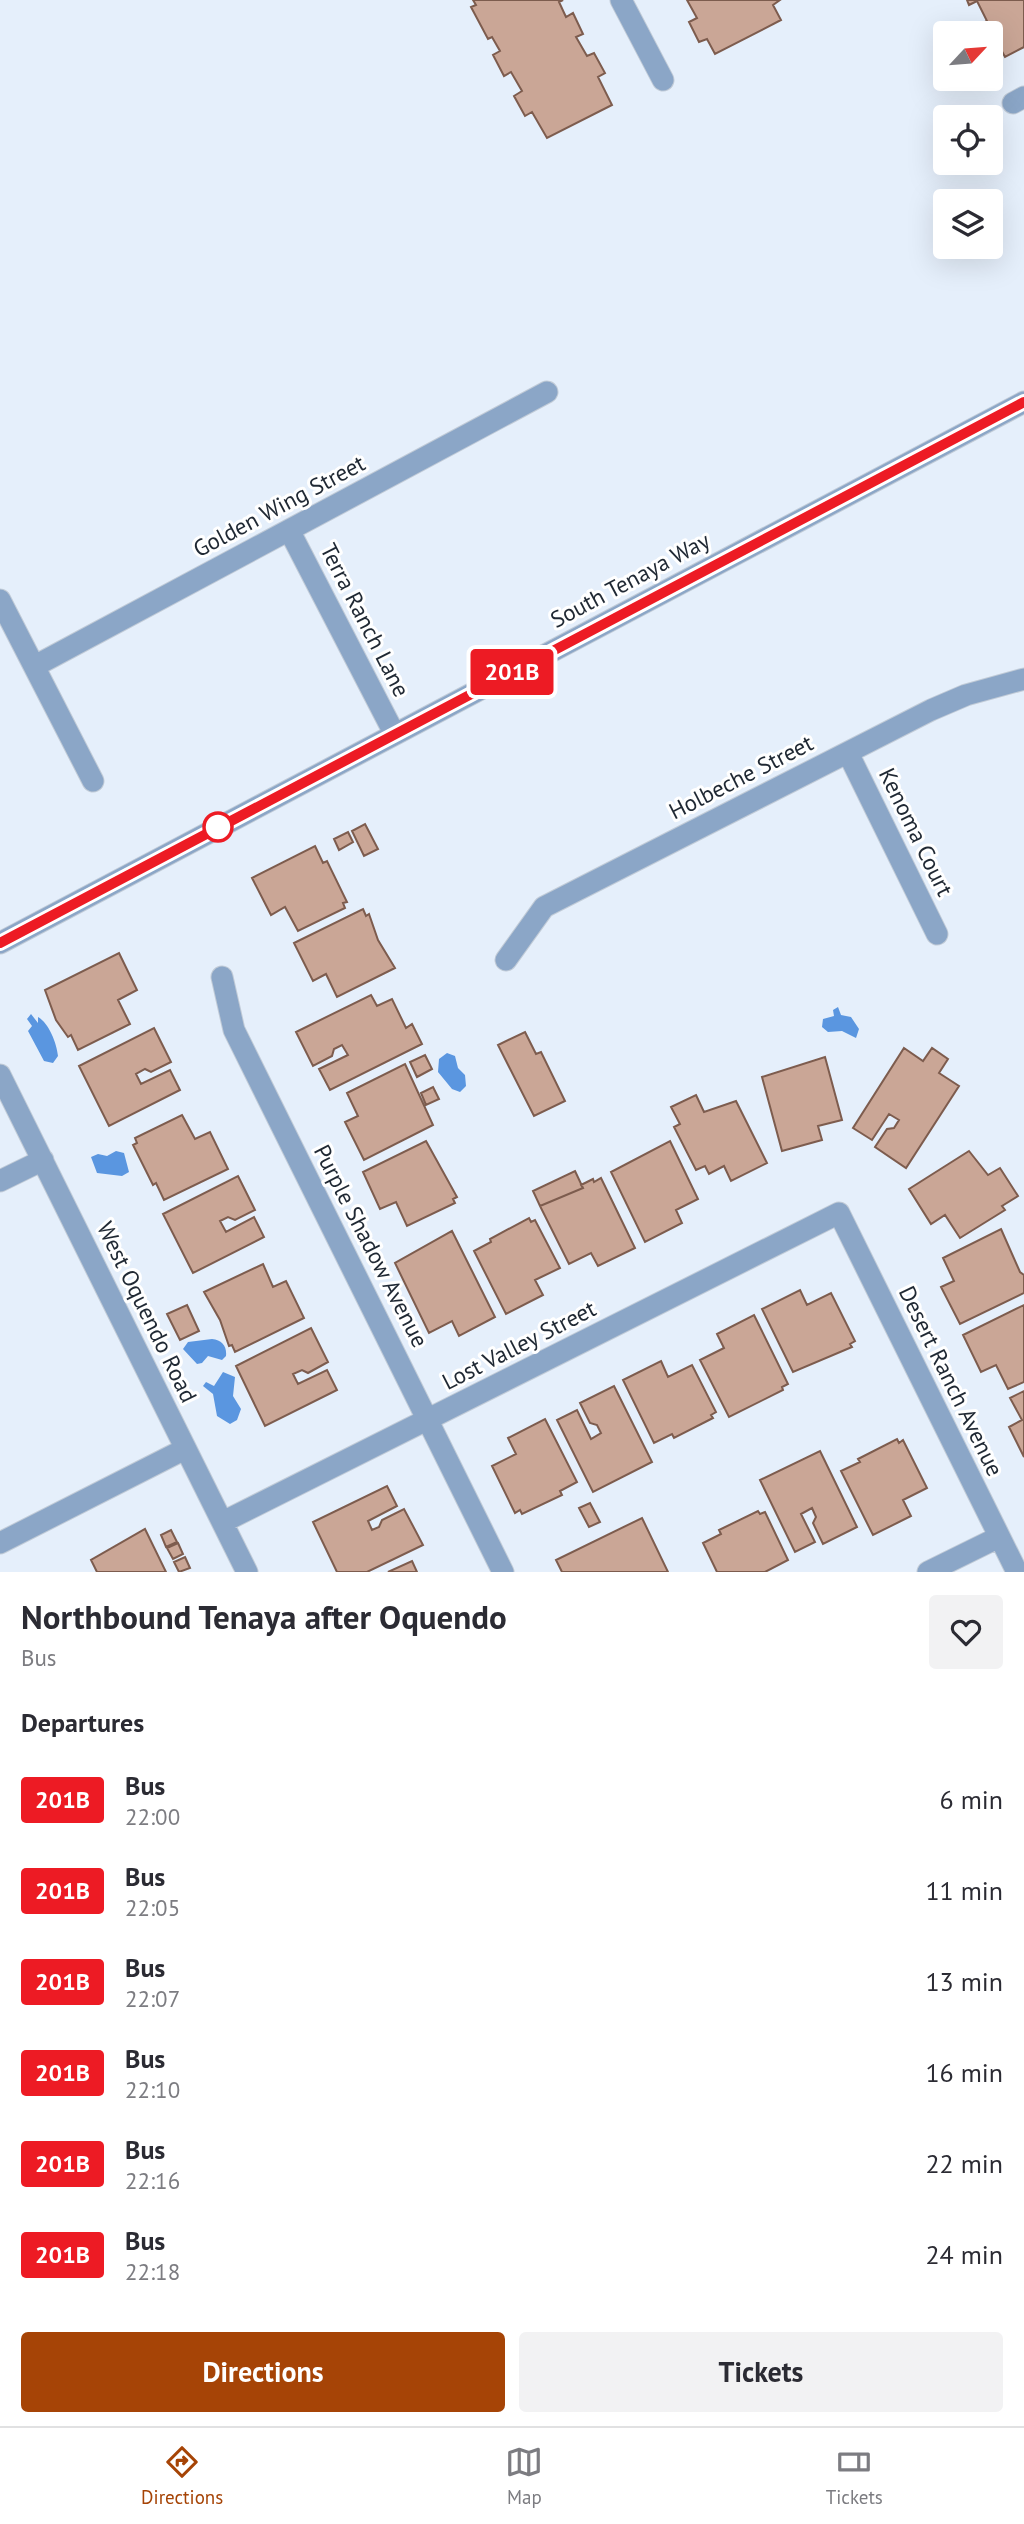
<!DOCTYPE html>
<html lang="en">
<head>
<meta charset="utf-8">
<style>
  :root { --surface:#fff; --page:#f2f2f3; --text:#2b2b33; --muted:#7c7c81; --line:#e1e1e2; --accent:#a64406 }
  body { margin:0; font-family:"PT Sans",sans-serif; background:var(--page); color:var(--text); height:100vh; display:flex; flex-direction:column; font-size:26px; white-space:nowrap }
  * { box-sizing:border-box; margin:0 }
  p { font-size:23px; color:var(--muted) }
  .icon { flex:none; width:38px; height:38px; fill:none; stroke:currentColor; stroke-width:2; stroke-linecap:round; stroke-linejoin:round }
  .map { position:relative; height:1572px; overflow:hidden }
  .side { display:flex; flex-direction:column; background:var(--surface); flex:1 }
  .side>* { flex:none }
  .badge { padding:0 14px; border-radius:5px; font-size:24px; line-height:46px }
  .needle { width:46px; rotate:64deg }
  .buttons { position:absolute; left:933px; top:21px; display:grid; gap:14px }
  .buttons a { display:grid; place-items:center; width:70px; height:70px; border-radius:7px; background:var(--surface); box-shadow:0 7px 28px #0002; font-size:35px }
  .map>.badge { position:absolute; translate:-50% -50%; box-shadow:0 0 0 4px #fff }
  h2 { padding:0 21px; font-size:26px; line-height:63px }
  .round { display:grid; place-items:center; flex:none; width:74px; height:74px; border-radius:7px; background:var(--page) }
  .summary { display:flex; align-items:center; justify-content:space-between; height:119px; padding:0 21px }
  h1 { font-size:33px; font-weight:600; line-height:52px }
  .button { display:flex; gap:14px; margin-top:auto; padding:14px 21px }
  .button a { flex:1; height:80px; border-radius:7px; background:var(--accent); color:#fff; font-size:28px; font-weight:600; line-height:80px; text-align:center }
  .button a+a { background:var(--page); color:var(--text) }
  ul { padding:0; list-style:none }
  li { display:flex; align-items:center; gap:21px; height:91px; padding:0 21px }
  li div { flex:1 }
  li b { display:block; font-size:26px }
  li em { font-style:normal }
  li .badge { min-width:77px; font-weight:700; text-align:center }
  .menu { display:flex; justify-content:space-around; align-items:center; height:98px; border-top:2px solid var(--line); background:var(--surface); font-size:19px; color:var(--muted) }
  .menu a { display:grid; justify-items:center; gap:4px }
  .menu .active { color:var(--accent) }
  .map>svg:first-child { display:block }
  .water { fill:#5a96e0 }
  .building { fill:#caa696; stroke:#7d5c4e; stroke-width:2 }
  .lines { fill:none; stroke-linecap:round; stroke-linejoin:round }
  .minor-casing { stroke:#c1cbd7; stroke-width:23 }
  .minor { stroke:#8ba6c7; stroke-width:21 }
  .line-casing { stroke:#fff; stroke-width:16 }
  .line { stroke:#ed1b24; stroke-width:10 }
  .stop-dot { fill:#fff; stroke:#ed1b24; stroke-width:3.5 }
  .labels { text-anchor:middle; stroke-width:6; stroke-linejoin:round; paint-order:stroke }
  .street-label { font-size:23px; fill:#1f2833; stroke:#fff }
</style>
</head>
<body>
<div class="map">
<svg width="1024" height="1572" viewBox="0 0 1024 1572">
  <rect width="100%" height="100%" fill="#e5effb"/>
  <path class="water" d="M838 1007 841 1015 851 1017 859 1029 856 1038 842 1031 828 1032 822 1027 823 1019 834 1016 833 1010Z
    M31 1014 38 1023V1017C49 1023 57 1044 58 1056L53 1063 44 1061 28 1031 32 1026 27 1019Z
    M447 1053 455 1056 458 1068 465 1075 466 1086 460 1092 452 1089 438 1072 439 1059Z
    M116 1151 124 1153 129 1172 122 1176 97 1173 91 1157 98 1154 107 1156Z
    M212 1339C222 1340 227 1346 226 1356L222 1360 208 1356 202 1363 197 1364 183 1349 188 1342Z
    M223 1372 235 1377 233 1396 241 1409 237 1420 230 1424 217 1416 213 1394 203 1386 206 1382 214 1386Z"/>
  <path class="building" d="M473 0H563L559 2 566 17 573 13 583 34 576 37 587 56 594 53 605 73 598 77 612 105 547 138 532 112 525 116 514 96 522 91 511 72 504 76 493 55 500 51 492 37 488 39 471 7 476 5Z
    M687 0H780L773 5 781 20 715 54 707 39 699 42 689 22 697 18Z
    M967 0H1024V47L1005 57 997 42 990 45V33H983L979 25 987 21 977 1 969 5Z
    M365 824 378 849 364 856 352 831Z
    M348 832 353 842 339 850 334 839Z
    M315 846 323 863 327 861 347 902 343 903 345 908 298 931 285 907 271 915 252 878Z
    M363 909 366 916 369 914 378 940 395 968 337 997 326 974 313 981 294 943Z
    M119 953 137 990 118 1000 130 1024 78 1050 71 1035 68 1037 56 1020 45 990Z
    M371 995 377 1006 392 999 406 1028 412 1024 422 1044 330 1090 319 1069 348 1055 342 1045 334 1049 332 1056 313 1066 296 1032Z
    M154 1028 171 1062 151 1072 145 1069 136 1074 141 1084 170 1070 180 1090 109 1126 79 1066Z
    M525 1032 536 1054 541 1052 565 1101 534 1116 498 1045Z
    M904 1048 923 1061 932 1048 948 1059 939 1073 959 1086 906 1168 875 1147 887 1129 894 1128 899 1120 889 1114 872 1140 853 1128Z
    M425 1055 432 1069 417 1077 410 1062Z
    M825 1057 842 1120 818 1126 822 1140 782 1151 762 1077Z
    M405 1064 433 1125 364 1160 345 1122 358 1116 347 1093Z
    M433 1087 439 1099 426 1105 421 1093Z
    M696 1095 704 1112 736 1101 767 1163 731 1181 724 1166 709 1174 705 1166 696 1170 674 1127 680 1124 671 1107Z
    M182 1115 195 1139 210 1132 228 1169 164 1200 156 1183 153 1185 133 1145 137 1143 135 1138Z
    M426 1141 457 1197 453 1199 455 1203 407 1226 396 1202 380 1209 363 1172Z
    M670 1141 698 1199 676 1210 682 1223 645 1242 611 1172Z
    M969 1151 988 1175 1000 1168 1018 1196 1002 1206 1005 1210 960 1238 945 1215 931 1224 909 1189Z
    M575 1171 583 1188 540 1206 533 1191Z
    M238 1176 255 1210 235 1220 228 1217 220 1221 226 1232 254 1217 264 1237 193 1273 163 1214Z
    M601 1178 635 1248 598 1266 591 1253 569 1264 540 1206 583 1188 581 1185 593 1179 594 1182Z
    M529 1218 531 1222 535 1220 560 1268 535 1280 543 1295 506 1314 474 1251 491 1242 490 1239Z
    M1001 1229 1020 1272 1024 1275V1293L960 1324 941 1287 954 1281 943 1258Z
    M452 1231 495 1317 459 1336 452 1321 429 1333 395 1263Z
    M263 1264 273 1287 286 1281 304 1318 235 1352 232 1345 229 1346 220 1320 204 1292Z
    M800 1290 807 1305 831 1293 855 1341 850 1344 852 1347 793 1372 762 1309Z
    M187 1305 199 1331 180 1340 167 1314Z
    M1024 1305V1382L1008 1389 996 1365 981 1372 963 1335Z
    M754 1315 788 1384 782 1387 783 1390 729 1417 700 1360 724 1348 717 1334Z
    M311 1328 328 1362 308 1373 302 1370 293 1374 298 1384 327 1370 337 1390 265 1426 236 1366Z
    M661 1361 668 1377 692 1365 716 1412 711 1415 713 1418 674 1438 672 1434 654 1443 623 1380Z
    M614 1386 652 1462 593 1492 557 1420 577 1410 591 1439 601 1433 597 1425 590 1423 580 1403Z
    M1024 1391V1457L1009 1427 1022 1420 1010 1398Z
    M545 1419 577 1482 560 1491 562 1495 522 1514 520 1510 515 1513 492 1466 516 1454 508 1438Z
    M897 1439 899 1443 903 1440 927 1488 903 1500 911 1516 873 1535 841 1471 860 1462 858 1459Z
    M820 1451 857 1527 823 1544 813 1523 816 1517 812 1508 801 1514 815 1542 795 1552 760 1480Z
    M387 1486 397 1506 368 1521 372 1530 379 1527 382 1520 404 1509 423 1545 367 1572H337L313 1522Z
    M590 1503 600 1522 589 1527 579 1508Z
    M758 1511 760 1514 765 1512 788 1560 765 1572H717L703 1543 721 1534 719 1530Z
    M642 1518 668 1572H562L556 1560Z
    M145 1529 166 1572H97L91 1560Z
    M171 1530 177 1542 166 1547 161 1535Z
    M178 1543 183 1554 173 1559 167 1548Z
    M185 1557 190 1568 179 1572 174 1562Z
    M412 1561 417 1572H388Z"/>
  <g class="lines">
    <g class="minor-casing">
      <path id="minor" d="M621 0 663 80
        M1013 103 1024 97
        M289 530 394 733
        M0 600 93 781
        M35 666 547 392
        M848 753 937 934
        M0 943 1024 402
        M506 960 544 907 931 710 966 695 1024 679
        M222 977 234 1030 503 1572
        M0 1075 247 1572
        M0 1181 43 1160
        M223 1522 839 1213 1017 1572
        M0 1543 185 1449
        M928 1572 999 1537"/>
    </g>
    <use href="#minor" class="minor"/>
  </g>
  <g class="lines">
    <g class="line-casing">
      <path id="line" d="M0 943 1024 402"/>
    </g>
    <use href="#line" class="line"/>
  </g>
  <circle class="stop-dot" cx="218" cy="827" r="14"/>
  <g class="labels">
    <g class="street-label">
      <text transform="translate(279 506) rotate(-28)" y="8">Golden Wing Street</text>
      <text transform="translate(630 580) rotate(-28)" y="8">South Tenaya Way</text>
      <text transform="translate(365 620) rotate(63)" y="8">Terra Ranch Lane</text>
      <text transform="translate(741 777) rotate(-27)" y="8">Holbeche Street</text>
      <text transform="translate(916 832) rotate(64)" y="8">Kenoma Court</text>
      <text transform="translate(371 1246) rotate(63)" y="8">Purple Shadow Avenue</text>
      <text transform="translate(147 1312) rotate(64)" y="8">West Oquendo Road</text>
      <text transform="translate(519 1345) rotate(-27)" y="8">Lost Valley Street</text>
      <text transform="translate(951 1381) rotate(64)" y="8">Desert Ranch Avenue</text>
    </g>
  </g>
</svg>
<div class="buttons">
<a><svg class="needle" viewBox="-14 -14 28 28"><path d="M0-13l5 13h-10z" fill="#e53935"/><path d="M0 13l5-13h-10z" fill="#7c7c81"/></svg></a>
<a><svg class="icon" aria-label="locate" viewBox="0 0 24 24"><circle cx="12" cy="12" r="6"/><path d="M12 2v4M12 18v4M2 12h4M18 12h4"/></svg></a>
<a><svg class="icon" aria-label="layers" viewBox="0 0 24 24"><path d="M12 4l9 5-9 5-9-5zM3 14l9 5 9-5"/></svg></a>
</div>
<b class="badge" style="left:512px;top:672px;background:#ed1b24;color:#fff">201B</b>
</div>
<section class="side">
<div class="summary"><div><h1>Northbound Tenaya after Oquendo</h1><p>Bus</p></div><a class="round"><svg class="icon" aria-label="heart" viewBox="0 0 24 24"><path d="M12 20l-8-8c-3-5 5-10 8-4 3-6 11-1 8 4z"/></svg></a></div>
<h2>Departures</h2>
<ul>
<li><span class="badge" style="background:#ed1b24;color:#fff">201B</span><div><b>Bus</b><p>22:00</p></div><em>6 min</em></li>
<li><span class="badge" style="background:#ed1b24;color:#fff">201B</span><div><b>Bus</b><p>22:05</p></div><em>11 min</em></li>
<li><span class="badge" style="background:#ed1b24;color:#fff">201B</span><div><b>Bus</b><p>22:07</p></div><em>13 min</em></li>
<li><span class="badge" style="background:#ed1b24;color:#fff">201B</span><div><b>Bus</b><p>22:10</p></div><em>16 min</em></li>
<li><span class="badge" style="background:#ed1b24;color:#fff">201B</span><div><b>Bus</b><p>22:16</p></div><em>22 min</em></li>
<li><span class="badge" style="background:#ed1b24;color:#fff">201B</span><div><b>Bus</b><p>22:18</p></div><em>24 min</em></li>
</ul>
<div class="button"><a>Directions</a><a>Tickets</a></div>
</section>
<nav class="menu">
<a class="active"><svg class="icon" aria-label="directions" viewBox="0 0 24 24"><path d="M12 3l9 9-9 9-9-9zM9 14v-3h6M13 9l2 2-2 2"/></svg>Directions</a>
<a><svg class="icon" aria-label="map" viewBox="0 0 24 24"><path d="M3 6l6-2 6 2 6-2v14l-6 2-6-2-6 2zM9 4v14M15 6v14"/></svg>Map</a>
<a><svg class="icon" aria-label="tickets" viewBox="0 0 24 24"><path d="M3 7h18v10H3zM15 7v10"/></svg>Tickets</a>
</nav>
</body>
</html>
